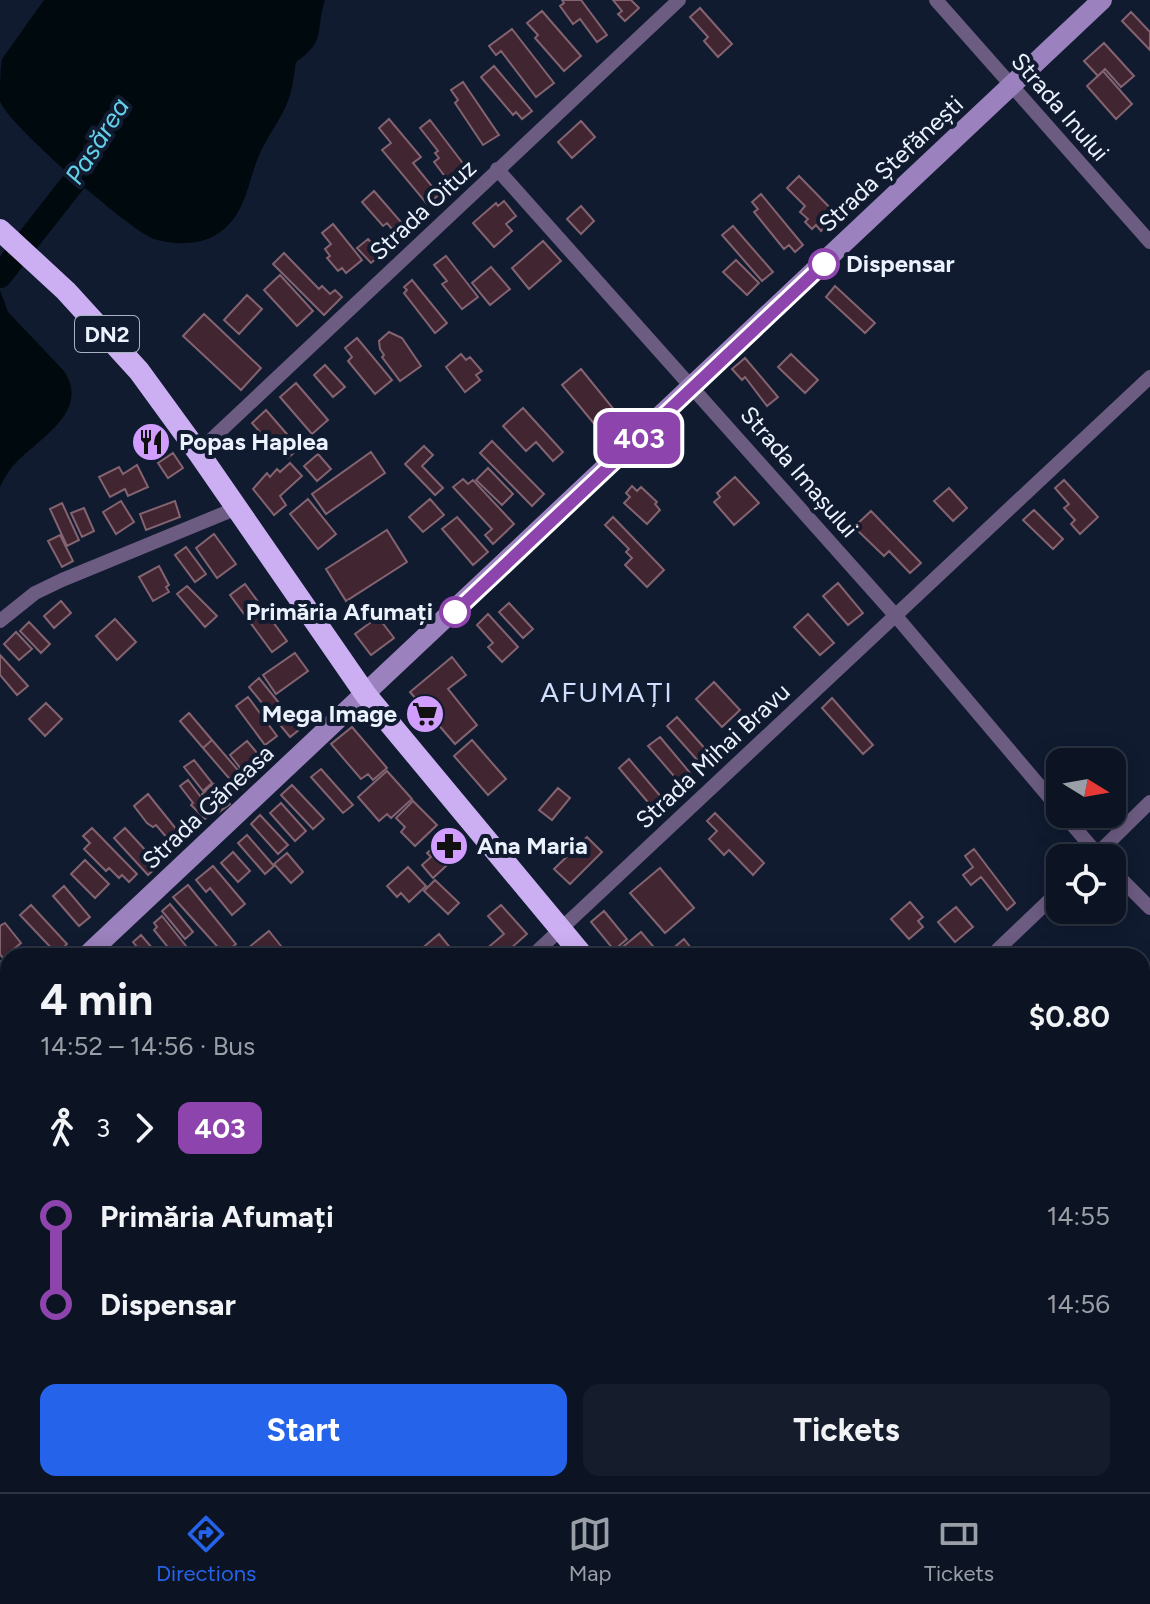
<!DOCTYPE html>
<html lang="en">
<head>
<meta charset="utf-8">
<style>
  :root { --surface:#0c1424; --page:#151d2c; --text:#f1f3f6; --muted:#9a9ea6; --line:#2c3341; --accent:#2563eb }
  body { margin:0; font-family:Figtree,sans-serif; background:var(--page); color:var(--text); height:100vh; display:flex; flex-direction:column; font-size:30px; white-space:nowrap }
  * { box-sizing:border-box; margin:0 }
  p { font-size:26px; color:var(--muted) }
  .icon { flex:none; width:44px; height:44px; fill:none; stroke:currentColor; stroke-width:2; stroke-linecap:round; stroke-linejoin:round }
  .map { position:relative; flex:1; overflow:hidden }
  .panel { position:absolute; left:0px; top:948px; width:1150px; height:544px; display:flex; flex-direction:column; background:var(--surface); border-radius:24px 24px 0 0; box-shadow:0 4px 20px #0003,0 0 0 2px var(--line) }
  .panel>* { flex:none }
  .badge { padding:0 16px; border-radius:12px; font-size:28px; line-height:52px }
  .needle { width:52px; rotate:101deg }
  .tools { position:absolute; left:1046px; top:748px; display:grid; gap:16px }
  .tools a { display:grid; place-items:center; width:80px; height:80px; border-radius:16px; background:var(--surface); box-shadow:0 4px 20px #0003,0 0 0 2px var(--line); font-size:40px }
  .map>.badge { position:absolute; translate:-50% -50%; box-shadow:0 0 0 4px #fff }
  .legs { display:flex; align-items:center; gap:12px; height:88px; padding:0 40px; font-size:26px }
  .legs p { margin-inline-start:auto }
  .summary { display:flex; align-items:center; justify-content:space-between; height:136px; padding:0 40px }
  h1 { font-size:44px; font-weight:700; line-height:60px }
  .button { display:flex; gap:16px; margin-top:auto; padding:16px 40px }
  .button a { flex:1; height:92px; border-radius:16px; background:var(--accent); color:#fff; font-size:32px; font-weight:700; line-height:92px; text-align:center }
  .button a+a { background:var(--page); color:var(--text) }
  ul { padding:0 40px; list-style:none }
  li { display:flex; align-items:center; gap:28px; height:88px; font-size:30px }
  li i { display:grid; place-items:center; width:12px; height:100%; margin:0 10px; background:currentColor }
  li i::after { content:''; width:20px; height:20px; margin:-10px; border:6px solid; border-radius:50%; background:var(--surface) }
  li p { margin-inline-start:auto }
  li:first-child i { background:linear-gradient(#0000 50%,currentColor 0) }
  li:last-child i { background:linear-gradient(currentColor 50%,#0000 0) }
  .tabs { display:flex; justify-content:space-around; align-items:center; height:112px; border-top:2px solid var(--line); background:var(--surface); font-size:22px; color:var(--muted) }
  .tabs a { display:grid; justify-items:center; gap:4px }
  .tabs .current { color:var(--accent) }
  .map>svg:first-child { display:block }
  .water { fill:#00090e }
  .lines { fill:none; stroke-linecap:round; stroke-linejoin:round }
  .river { stroke:#00090e; stroke-width:24 }
  .building { fill:#412531; stroke:#836370; stroke-width:2 }
  .minor { stroke:#6c5c82; stroke-width:14 }
  .secondary { stroke:#9b81bd; stroke-width:20 }
  .trunk { stroke:#ccaff3; stroke-width:22 }
  .line-1-casing { stroke:#fff; stroke-width:18 }
  .line-1 { stroke:#8e44ad; stroke-width:12 }
  .stop-1-dot { fill:#fff; stroke:#8e44ad; stroke-width:4 }
  .labels { text-anchor:middle; stroke-width:8; stroke-linejoin:round; paint-order:stroke }
  .shield { fill:#101b30; stroke:#a9b2c0; stroke-width:2 }
  .shield-label { font-size:22px; font-weight:bold; fill:#ebf2fe }
  .street-label { font-size:24px; fill:#ebf2fe; stroke:#101b30 }
  .stop-label { font-size:24px; font-weight:bold; fill:#ebf2fe; stroke:#101b30; text-anchor:start }
  .poi-label { font-size:24px; font-weight:bold; fill:#ebf2fe; stroke:#101b30; text-anchor:start }
  .water-label { font-size:26px; font-style:italic; fill:#64d0ea; stroke:#101b30 }
  .quarter-label { font-size:28px; letter-spacing:2px; fill:#cfdffd; stroke:#101b30 }
</style>
</head>
<body>
<div class="map">
<svg width="1150" height="1492" viewBox="0 0 1150 1492">
  <rect width="100%" height="100%" fill="#101b30"/>
  <path class="water" d="M44 0H325C315 30 327 41 296 62 294 74 293 87 289 98 282 119 266 137 258 158 247 185 245 219 214 236 197 245 173 245 154 239 131 231 6 123 0 101 0 89 0 70 2 59Z
    M0 290 8 312 64 371C92 413 35 440 13 466 8 472 3 480 0 487Z"/>
  <g class="lines">
    <path class="river" d="M0 276 76 179 91 152"/>
  </g>
  <path class="building" d="M562 0H581L607 35 597 42 580 19 573 24 560 6 564 3Z
    M613 0H631L639 8 625 21 618 14 622 11Z
    M700 8 732 44 718 57 704 41 708 37 690 17Z
    M542 11 581 56 564 71 535 38 538 35 527 23Z
    M1131 12 1150 32V50L1122 21Z
    M512 29 554 83 536 97 501 51 496 55 489 46Z
    M1104 43 1134 76 1121 87 1105 69 1098 76 1084 61Z
    M494 66 532 111 522 119 516 112 513 115 481 77Z
    M1103 71 1132 104 1116 119 1087 86Z
    M463 82 499 135 483 145 455 103 458 100 451 90Z
    M389 119 421 157 413 163 439 195 427 204 382 150 391 143 379 128Z
    M430 120 468 170 450 183 434 162 439 158 435 153 438 151 420 128Z
    M581 121 595 137 572 158 558 142Z
    M799 176 838 216 821 231 816 225 812 229 805 222 808 219 800 212 805 206 787 188Z
    M374 191 401 222 392 229 387 223 383 226 362 202Z
    M761 194 803 245 795 252 789 245 784 249 754 212 758 209 752 202Z
    M504 201 516 216 506 224 512 231 494 247 473 223 496 203 498 206Z
    M581 206 594 221 581 234 567 219Z
    M333 224 362 260 346 273 342 268 338 271 327 258 330 256 325 249 331 244 322 233Z
    M733 226 773 272 762 281 722 235Z
    M368 239 382 254 371 263 357 248Z
    M543 241 561 261 529 289 512 268Z
    M284 253 319 289 322 286 330 294 335 290 342 297 324 315 273 264Z
    M446 256 478 297 462 309 442 284 447 281 434 265Z
    M736 260 759 283 747 295 723 272Z
    M491 267 510 289 490 305 472 283Z
    M280 275 313 311 297 326 264 290Z
    M412 280 447 323 435 333 404 293 407 290 404 287Z
    M835 286 875 323 865 333 826 297Z
    M247 295 262 309 239 334 224 320Z
    M204 314 261 368 241 390 183 336Z
    M389 332 402 338 421 366 400 381 382 357 384 355 380 349 379 341Z
    M357 338 392 380 375 394 348 361 352 357 345 348Z
    M461 354 466 360 470 357 482 371 476 375 480 380 465 392 446 367Z
    M791 354 818 380 805 393 778 367Z
    M745 358 778 397 767 406 745 377 742 380 732 369Z
    M325 365 345 387 333 397 314 375Z
    M581 369 620 417 601 432 562 385Z
    M296 383 328 420 312 434 280 397Z
    M523 408 563 452 553 461 536 442 526 451 503 426Z
    M266 410 299 448 288 458 271 439 268 441 252 423Z
    M492 441 544 494 532 506 480 453Z
    M424 446 433 455 422 466 443 488 435 495 405 464Z
    M371 452 385 473 326 514 312 494Z
    M173 453 183 468 168 478 158 463Z
    M318 454 331 469 317 481 304 466Z
    M290 463 302 476 280 496 286 505 274 515 253 489 267 473 270 477 277 469 280 472Z
    M137 465 148 487 128 496 125 489 110 497 99 477 119 467 123 474Z
    M488 468 513 494 502 505 476 480Z
    M735 477 759 503 734 525 714 502 720 497 717 493Z
    M463 479 468 484 473 480 514 524 493 544 485 535 492 529 453 487Z
    M1064 480 1098 517 1080 534 1071 524 1075 520 1064 508 1069 504 1055 488Z
    M632 486 637 491 641 487 657 502 655 504 660 510 647 524 624 503 630 497 626 493Z
    M949 488 967 508 953 521 934 501Z
    M308 499 336 534 318 549 290 514Z
    M430 499 444 515 423 532 409 517Z
    M121 501 134 522 116 534 103 512Z
    M175 501 180 517 146 530 140 514Z
    M62 503 79 540 67 546 50 509Z
    M84 508 94 531 82 537 71 513Z
    M1034 510 1063 539 1053 549 1023 520Z
    M871 511 921 563 910 573 889 551 884 556 854 527Z
    M457 517 488 552 473 565 442 529Z
    M613 517 664 570 647 587 625 565 632 558 626 552 629 549 605 525Z
    M387 530 407 562 346 601 326 569Z
    M214 534 236 564 217 578 196 548Z
    M60 535 73 561 62 567 48 541Z
    M186 547 206 574 195 582 175 555Z
    M159 566 169 585 166 587 169 592 153 601 139 577Z
    M838 583 863 613 848 625 823 596Z
    M245 584 287 641 272 652 230 595Z
    M187 586 217 616 205 627 177 594Z
    M61 601 71 613 54 628 44 616Z
    M509 603 533 629 523 638 499 612Z
    M488 614 518 647 502 662 488 647 493 643 477 625Z
    M808 614 834 643 820 655 794 627Z
    M378 617 394 638 371 655 355 634Z
    M115 619 136 642 117 660 96 636Z
    M29 622 50 644 41 653 20 631Z
    M16 632 32 649 19 660 4 644Z
    M295 653 308 671 276 694 263 675Z
    M0 655 28 686 17 695 0 675Z
    M452 657 466 675 448 689 477 725 455 744 410 692Z
    M259 678 300 729 290 737 249 687Z
    M714 682 740 710 722 727 696 699Z
    M248 697 277 736 265 745 236 706Z
    M832 698 873 745 863 754 822 708Z
    M46 703 62 719 45 736 29 719Z
    M189 713 212 740 203 748 180 721Z
    M677 717 708 752 698 761 667 726Z
    M352 727 387 768 373 780 368 774 361 779 331 744Z
    M660 737 691 774 680 783 648 746Z
    M212 740 249 783 240 791 203 748Z
    M472 740 506 779 488 795 454 756Z
    M247 741 258 754 241 769 230 755Z
    M629 759 662 798 652 807 619 768Z
    M194 760 212 783 203 791 184 767Z
    M321 769 353 805 343 813 311 777Z
    M387 771 412 799 391 818 387 814 379 821 358 797Z
    M188 780 213 813 205 819 191 805 193 803 180 786Z
    M214 784 230 804 218 813 202 794Z
    M292 785 324 819 313 829 281 795Z
    M558 788 570 798 552 820 539 810Z
    M148 794 181 835 173 841 170 837 168 839 156 825 153 827 147 823 134 806Z
    M413 801 437 825 415 846 401 832 405 827 396 818Z
    M281 803 306 831 295 841 270 813Z
    M715 813 764 863 753 875 729 850 724 855 709 839 717 831 707 821Z
    M260 815 288 845 278 854 251 824Z
    M92 828 137 874 129 882 122 875 119 878 109 868 106 871 84 849 90 843 83 836Z
    M125 828 159 865 148 875 114 838Z
    M247 835 274 866 265 874 238 843Z
    M587 837 602 852 570 884 554 869Z
    M443 839 457 856 433 878 422 865 431 857 427 853Z
    M974 849 1015 903 1007 910 981 877 971 885 963 875 973 867 965 856Z
    M233 852 250 871 238 882 221 863Z
    M287 853 303 872 291 883 274 864Z
    M85 860 109 884 95 898 71 874Z
    M213 866 245 904 232 915 210 888 206 892 196 880Z
    M408 867 426 886 409 902 401 893 397 897 387 886Z
    M660 868 694 908 665 933 630 893Z
    M435 880 459 903 448 914 424 891Z
    M188 885 236 944 224 954 173 897Z
    M64 886 90 917 79 926 53 896Z
    M910 902 923 917 918 921 923 927 909 939 891 919Z
    M170 904 193 932 185 939 162 911Z
    M31 905 67 944 57 954 20 915Z
    M501 905 527 934 502 956H488L484 951 504 934 488 916Z
    M956 907 973 927 955 942 938 922Z
    M604 911 627 939 614 950 591 922Z
    M162 916 194 956H175L154 930 157 927 154 923Z
    M5 923 21 943 3 958 0 954V926Z
    M269 931 281 946 269 956H255L248 948Z
    M641 932 657 951 651 956H624L619 950Z
    M439 934 457 956H425L420 950Z
    M141 935 159 956H139L133 948 137 947 133 942Z
    M684 939 694 952 690 956H664Z
    M0 961 8 971V993L5 989 2 991 0 989Z
    M20 1484H44L51 1492H27Z
    M355 1484H376L383 1492H362Z
    M530 1484H559L550 1492H538Z"/>
  <g class="lines">
    <path class="minor" d="M936 0 1150 242
      M497 169 895 615 1060 810
      M198 452 679 0
      M0 621 35 593 62 580 237 508
      M1063 814 1101 858
      M1093 858 1150 802
      M1112 870 1150 908
      M532 956 1150 377
      M991 956 1060 890
      M0 1133 8 1143
      M1142 1182 1150 1175
      M0 1460 8 1452
      M283 1484 290 1492
      M765 1492 775 1484"/>
    <path class="secondary" d="M86 956 1102 0
      M0 1036 8 1028
      M1142 1432 1150 1434"/>
    <path class="trunk" d="M0 230 66 291 139 371 198 452 366 695 583 956
      M429 1492 437 1484"/>
  </g>
  <g class="lines">
    <g class="line-1-casing">
      <path id="line-1" d="M455 612 824 264"/>
    </g>
    <use href="#line-1" class="line-1"/>
  </g>
  <defs>
    <g id="restaurant-disc" transform="scale(2)"><circle r="9.5" fill="#d19dfe" stroke="#101b30"/><path d="M-5-6h1v4h1v-4h1v4h1v-4h1v5L-1.5 .5V6h-2V.5L-5-1ZM5-6V6H3V1.5H1.5Q1.5-4 5-6Z" fill="#111"/></g>
    <g id="supermarket-disc" transform="scale(2)"><circle r="9.5" fill="#d19dfe" stroke="#101b30"/><path d="M-6-5.5h2.5l.6 2H6L4.5 2H-2.5L-4.4-4H-6ZM-1.5 3.2a1.3 1.3 0 1 0 .1 0ZM3 3.2a1.3 1.3 0 1 0 .1 0Z" fill="#111"/></g>
    <g id="pharmacy-disc" transform="scale(2)"><circle r="9.5" fill="#d19dfe" stroke="#101b30"/><path d="M-2-6h4v4h4v4h-4v4h-4v-4h-4v-4h4Z" fill="#111"/></g>
  </defs>
  <g fill-rule="evenodd">
    <use href="#restaurant-disc" x="151" y="442"/>
    <use href="#supermarket-disc" x="425" y="714"/>
    <use href="#pharmacy-disc" x="449" y="846"/>
  </g>
  <g class="stop-1-dot">
    <circle cx="824" cy="264" r="14"/>
    <circle cx="455" cy="612" r="14"/>
  </g>
  <g class="labels">
    <rect class="shield" x="75" y="316" width="64" height="36" rx="6"/>
    <g class="shield-label">
      <text x="107" y="342">DN2</text>
    </g>
    <g class="street-label">
      <text transform="translate(1060 107) rotate(49)" y="8">Strada Inului</text>
      <text transform="translate(891 164) rotate(-43)" y="8">Strada Ștefănești</text>
      <text transform="translate(423 210) rotate(-43)" y="8">Strada Oituz</text>
      <text transform="translate(799 472) rotate(49)" y="8">Strada Imașului</text>
      <text transform="translate(713 756) rotate(-43)" y="8">Strada Mihai Bravu</text>
      <text transform="translate(208 807) rotate(-43)" y="8">Strada Găneasa</text>
    </g>
    <g class="stop-label">
      <text x="846" y="272">Dispensar</text>
      <text x="433" y="620" text-anchor="end">Primăria Afumați</text>
    </g>
    <g class="poi-label">
      <text x="179" y="450">Popas Haplea</text>
      <text x="397" y="722" text-anchor="end">Mega Image</text>
      <text x="477" y="854">Ana Maria</text>
    </g>
    <g class="water-label">
      <text transform="translate(97 141) rotate(-58)" y="9">Pasărea</text>
    </g>
    <g class="quarter-label">
      <text x="607" y="702">AFUMAȚI</text>
    </g>
  </g>
</svg>
<div class="tools">
<a><svg class="needle" viewBox="-14 -14 28 28"><path d="M0-13l5 13h-10z" fill="#e53935"/><path d="M0 13l5-13h-10z" fill="#9a9ea6"/></svg></a>
<a><svg class="icon" aria-label="locate" viewBox="0 0 24 24"><circle cx="12" cy="12" r="6"/><path d="M12 2v4M12 18v4M2 12h4M18 12h4"/></svg></a>
</div>
<b class="badge" style="left:639px;top:438px;background:#8e44ad;color:#fff">403</b>
<section class="panel">
<div class="summary"><div><h1>4 min</h1><p>14:52 – 14:56 · Bus</p></div><b>$0.80</b></div>
<div class="legs"><svg class="icon" aria-label="walk" viewBox="0 0 24 24"><circle cx="13" cy="4" r="2"/><path d="M13 8l-2 6 4 7M11 14l-3 7M7 12l3-4h3l4 4"/></svg>3<svg class="icon" aria-label="forward" viewBox="0 0 24 24"><path d="M9 5l7 7-7 7"/></svg><b class="badge" style="background:#8e44ad;color:#fff">403</b></div>
<ul>
<li><i style="color:#8e44ad"></i><b>Primăria Afumați</b><p>14:55</p></li>
<li><i style="color:#8e44ad"></i><b>Dispensar</b><p>14:56</p></li>
</ul>
<div class="button"><a>Start</a><a>Tickets</a></div>
</section>
</div>
<nav class="tabs">
<a class="current"><svg class="icon" aria-label="directions" viewBox="0 0 24 24"><path d="M12 3l9 9-9 9-9-9zM9 14v-3h6M13 9l2 2-2 2"/></svg>Directions</a>
<a><svg class="icon" aria-label="map" viewBox="0 0 24 24"><path d="M3 6l6-2 6 2 6-2v14l-6 2-6-2-6 2zM9 4v14M15 6v14"/></svg>Map</a>
<a><svg class="icon" aria-label="tickets" viewBox="0 0 24 24"><path d="M3 7h18v10H3zM15 7v10"/></svg>Tickets</a>
</nav>
</body>
</html>
